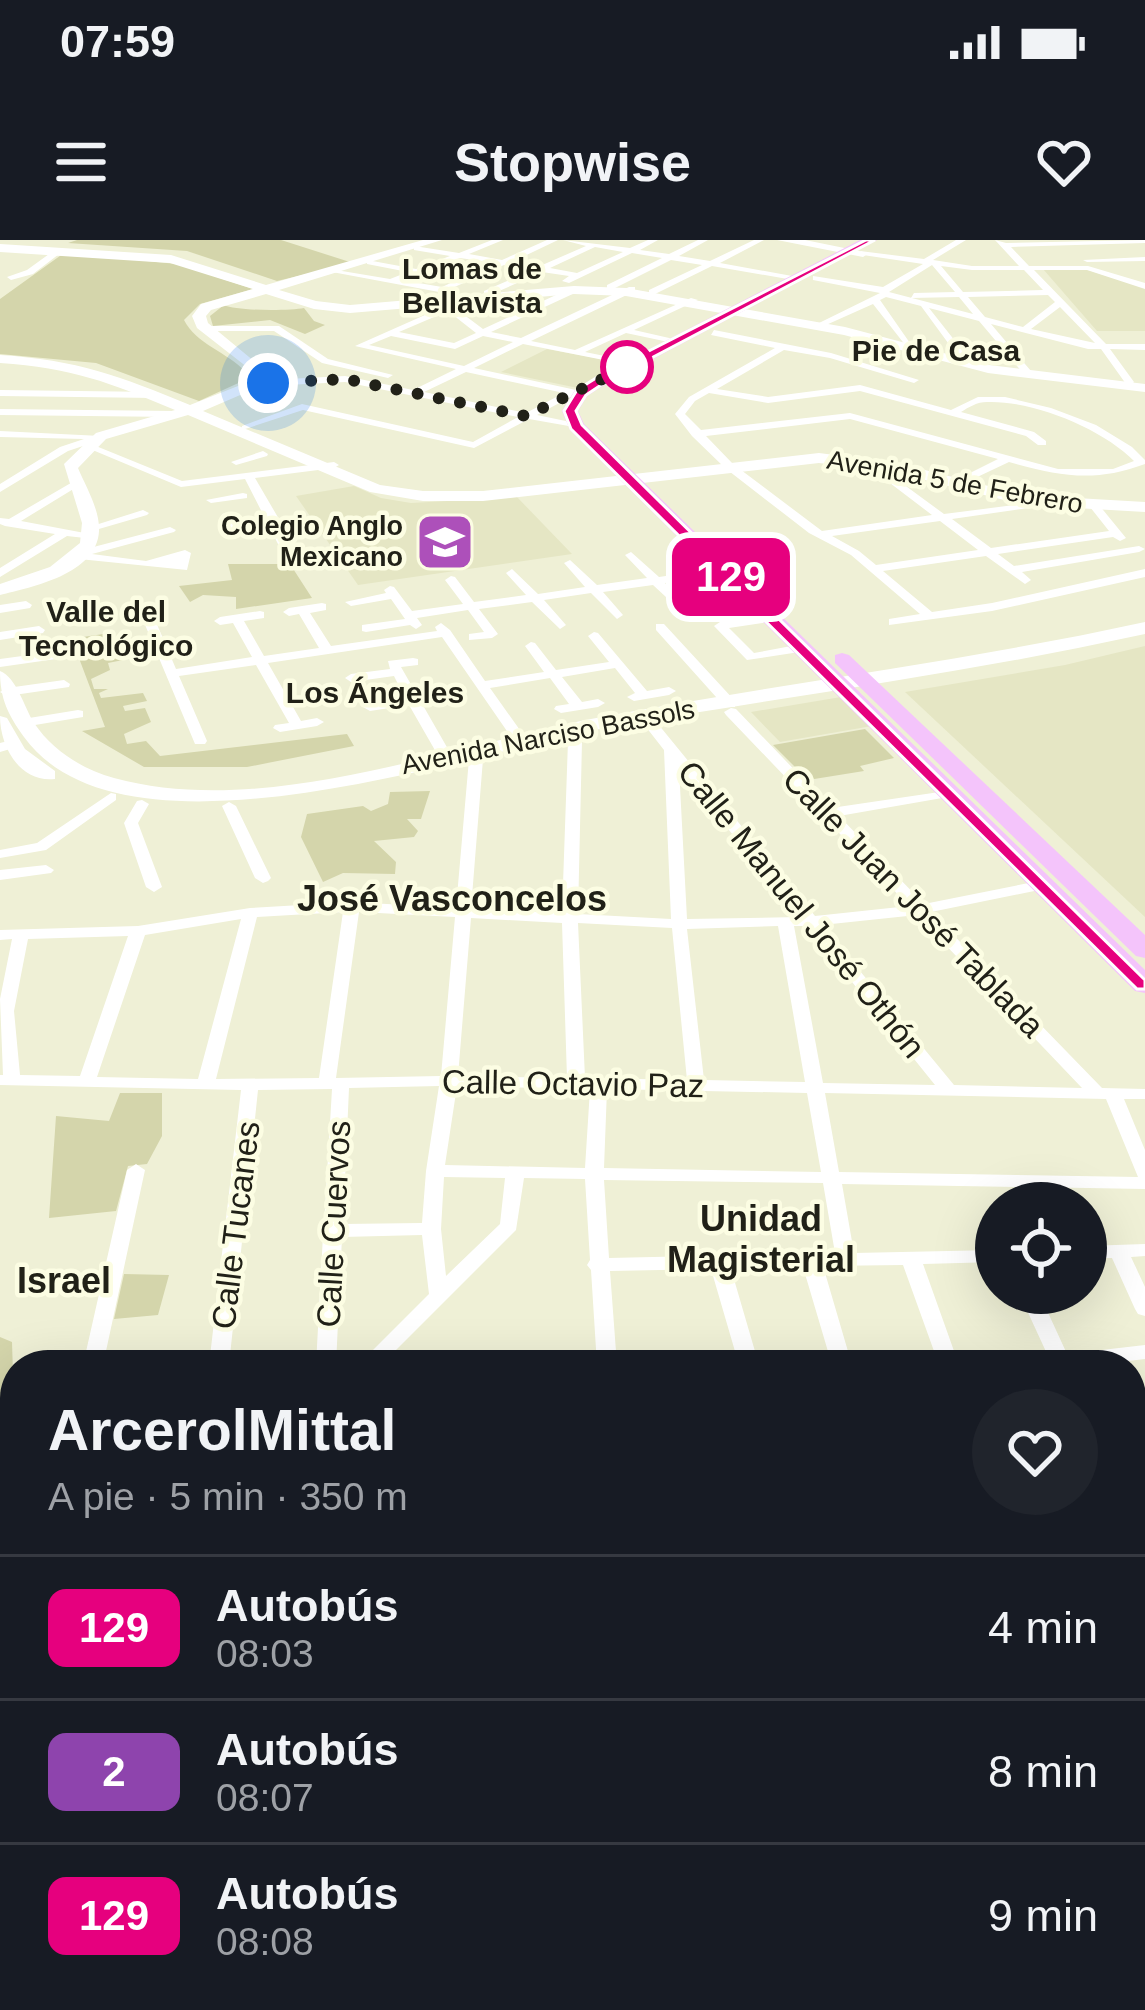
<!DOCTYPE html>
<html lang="es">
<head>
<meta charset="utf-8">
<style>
  :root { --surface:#171b24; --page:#20242c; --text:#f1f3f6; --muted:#9ea1a6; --line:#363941 }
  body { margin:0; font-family:Helvetica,sans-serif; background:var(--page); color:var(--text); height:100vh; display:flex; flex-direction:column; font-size:45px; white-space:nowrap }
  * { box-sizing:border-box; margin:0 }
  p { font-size:39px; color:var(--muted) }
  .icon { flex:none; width:66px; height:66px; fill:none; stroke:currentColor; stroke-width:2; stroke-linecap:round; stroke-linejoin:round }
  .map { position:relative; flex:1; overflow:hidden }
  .sheet { position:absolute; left:0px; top:1110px; width:1146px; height:660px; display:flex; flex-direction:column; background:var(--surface); border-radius:48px 48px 0 0; box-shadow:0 12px 48px #0002 }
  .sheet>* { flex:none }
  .badge { padding:0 24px; border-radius:18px; font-size:42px; line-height:78px }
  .buttons { position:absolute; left:975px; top:942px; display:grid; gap:24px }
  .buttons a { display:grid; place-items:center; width:132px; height:132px; border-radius:50%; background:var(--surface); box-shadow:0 12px 48px #0002; font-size:60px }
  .you { position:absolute; width:60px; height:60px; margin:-30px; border:9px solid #fff; border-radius:50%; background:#1a73e8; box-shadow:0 0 0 18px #1a73e833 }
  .map>.badge { position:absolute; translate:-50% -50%; box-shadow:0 0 0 6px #fff }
  .round { display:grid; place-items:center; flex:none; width:126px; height:126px; border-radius:63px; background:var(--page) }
  .overview { display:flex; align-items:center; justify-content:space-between; height:204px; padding:0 48px }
  h1 { font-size:57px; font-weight:800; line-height:90px }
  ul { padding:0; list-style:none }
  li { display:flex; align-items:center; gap:36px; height:144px; padding:0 48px; border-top:3px solid var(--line) }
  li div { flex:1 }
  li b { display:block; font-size:45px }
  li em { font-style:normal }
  li .badge { min-width:132px; font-weight:700; text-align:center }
  .status { display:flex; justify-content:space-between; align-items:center; height:84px; padding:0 60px; background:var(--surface); direction:ltr }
  .status svg { height:33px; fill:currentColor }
  header { display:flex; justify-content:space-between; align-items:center; height:156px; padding:0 48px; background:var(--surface); font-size:54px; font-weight:800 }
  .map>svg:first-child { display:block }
  .built { fill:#e5e6c4 }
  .green { fill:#d4d5ab }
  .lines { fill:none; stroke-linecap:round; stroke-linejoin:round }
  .street { fill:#fff; fill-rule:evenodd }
  .secondary { fill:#fff; fill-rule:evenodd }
  .primary { fill:#f4c4fb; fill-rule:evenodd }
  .line { fill:#e6007e; stroke:#fff; stroke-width:3 }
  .walk { stroke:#212118; stroke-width:12; stroke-dasharray:0 21.6 }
  .stop-dot { fill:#fff; stroke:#e6007e; stroke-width:6 }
  .labels { text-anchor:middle; stroke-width:9; stroke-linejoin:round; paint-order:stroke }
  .far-street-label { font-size:27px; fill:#212118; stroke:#fcfde3 }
  .far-poi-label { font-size:27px; font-weight:bold; fill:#212118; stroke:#fcfde3; text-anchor:end }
  .far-neighbourhood-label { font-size:30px; font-weight:bold; fill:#212118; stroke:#fcfde3 }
  .street-label { font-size:33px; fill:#212118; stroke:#fcfde3 }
  .neighbourhood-label { font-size:36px; font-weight:bold; fill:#212118; stroke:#fcfde3 }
</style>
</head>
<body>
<div class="status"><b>07:59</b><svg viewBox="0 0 49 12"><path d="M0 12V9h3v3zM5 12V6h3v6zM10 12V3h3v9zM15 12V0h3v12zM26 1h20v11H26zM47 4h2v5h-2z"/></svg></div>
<header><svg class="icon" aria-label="menu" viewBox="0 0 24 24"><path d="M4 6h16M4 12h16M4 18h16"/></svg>Stopwise<svg class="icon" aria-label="heart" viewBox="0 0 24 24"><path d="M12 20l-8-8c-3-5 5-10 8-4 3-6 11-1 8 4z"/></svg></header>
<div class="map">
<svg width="1145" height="1770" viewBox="0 0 1145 1770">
  <rect width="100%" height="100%" fill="#eff0d6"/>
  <path class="built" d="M1043 29H1085L1145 48V91H1097Z
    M547 109 622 123 578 148 501 132Z
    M354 246 381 258 411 263 517 257 572 314 358 345 296 256Z
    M1145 406V677L905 452 1065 425Z
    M841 457 872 486 780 502 751 472Z"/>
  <path class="green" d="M77 0H281L353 23 277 41 187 11 68 3Z
    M64 13 177 24 253 49 200 64 184 80C196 104 227 112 246 132L245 140 199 161 96 123 0 114V59Z
    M224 65C236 71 289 71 304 68L314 81 325 85 305 94 270 80 213 86 210 76Z
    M228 324H290L312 358 236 369V357L203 355 190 362 179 346 232 340Z
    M110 393 123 420 108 423 110 430 91 439 94 449H108L99 453 101 458 143 453 147 461 123 466 125 471 145 468 151 482 124 494 127 504 146 501 160 516 347 494 354 506 247 527H144L82 491 105 487 74 405 85 403 83 397Z
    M865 489 894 518 860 526 864 531 808 540 773 505Z
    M430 551 421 579H407L418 591 414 597 374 601 396 622 395 634 343 633 323 642 301 597 307 574 363 566 371 571 388 564 390 552Z
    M120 853H162V896L147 924 128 926 116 971 49 978 56 876 109 881Z
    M124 1034 169 1035 158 1075 114 1079Z
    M0 1097 12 1102 15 1197 0 1198Z
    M15 1630V1755H404L405 1770H0V1631Z"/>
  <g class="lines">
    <path class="street" d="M492 0H503L469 14 502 20 547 0H558L512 22 540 26 586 6 563 0 630 8 648 0H658L640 10 669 14 698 0H708L679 16 710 21 754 0H764L720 23 803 38 799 41 712 26 655 54H649V50L702 25 671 20 613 49H607V45L662 18 632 13 569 43 562 41 569 36 542 32 490 55H484V51L532 30 504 25 450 49 443 59 483 89 571 48H577V52L491 92 521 98 629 47H635V51L531 101 575 110 691 58 698 60 634 90 678 100V104L626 93 585 112 634 122V126L523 104 474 128 576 150V154L537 175 580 184V188L529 179 474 208 303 170 242 190V186L302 164 473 202 518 177 345 142 268 146 263 143 268 140 345 136 413 150 456 129 355 106 443 67 434 59 439 52 332 32 336 30 390 39 408 32 367 24V20L416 29 450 16 414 10V6L459 13ZM595 7 623 12 577 33 550 28ZM460 18 494 23 442 47 401 40ZM448 71 476 93 454 103 399 92ZM391 96 455 109 483 96 513 102 464 126 369 105ZM466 132 564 153 526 173 424 152Z
      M956 0H966L933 20 972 26H1019L995 0 1006 3 1145 0V3L1011 7 1029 26H1088L1145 43V49L1087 30H1034L1106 104H1145V110L1110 109 1134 142 1132 144H1126L1101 109H1088L991 84 1031 131 1023 133 979 81 929 68 970 120 962 122 921 66 886 57 880 60 912 106H906L873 64 826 85 819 83 880 53 813 40V36L883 47 923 24 863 15 860 11 924 19ZM932 25 955 52 914 53 911 58 959 57 973 74 889 52ZM941 26 972 30H1024L1043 50 963 52ZM1048 55 1055 62 1023 87 985 77 968 57ZM1060 67 1095 103 1031 89Z
      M56 9 63 11 33 34 11 40 7 37 27 30Z
      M1145 17V21L1087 22 1083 20Z
      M205 86H279L328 119 393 135 388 138 322 123 274 91H202Z
      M714 90 831 113 919 140 914 143 830 118 784 110 717 149 768 157 860 145 951 170 978 157H1005L1051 168 1096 185 1132 207 1145 220V224C1094 243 1060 236 1009 222L954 248 949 245 950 243 998 219 850 179 706 196 733 224 822 291 932 275 865 224V220L869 219 944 274 1046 261V265L1042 266 952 279 991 308 1109 291 1090 267 1095 264 1099 265 1126 298 1120 301 1113 297 998 314 1014 326 1139 306 1145 309 1139 312 1022 332 1031 340 1025 344 986 316 883 331 932 372 992 363 1145 329V337L992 371 889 385V379L920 374 851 315 809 293 725 228 692 196 675 174 689 157 775 108 711 95ZM860 151 1026 196 1038 205H1046V201L1034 192 961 172C969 167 977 162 987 162 1033 160 1103 189 1134 221L1113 229H1058L850 173 701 190 685 174 695 161 709 153 768 163ZM940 281 978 310 876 325 859 311 832 296Z
      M0 150 156 152 161 155 156 158 0 156Z
      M0 169 175 171 180 174 175 177 0 175Z
      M0 191 101 196V200L91 204 182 241 334 222 339 225 334 228 255 238 283 286 297 318 291 321 285 318 271 290 234 292 222 274 232 272 241 286 268 284 245 239 181 247 83 206 68 211 0 252V244L60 207 84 199 0 197Z
      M263 211 268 214 267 216 236 225 231 222Z
      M76 240 81 243 80 245 21 281 90 294 96 297 94 299 67 296 0 337V328L55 294 5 286 0 284V278L9 279Z
      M243 253 247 254V258L211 263 206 260Z
      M143 270 149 273 147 275 92 291 86 288Z
      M170 287 176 290 174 292 92 314 146 321 185 310 191 313 187 330 79 319 73 316 82 310Z
      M631 312 659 337 748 324 754 328 748 332 665 343 685 365 679 369 653 345 603 352 623 375 617 379 591 353 544 360 566 385 560 389 532 362 479 369 498 394 492 398 469 400V394L484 392 468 370 417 378 422 385 416 389 410 385 366 392 362 391V385L405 379 391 359 351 366 345 362 386 353 384 350 390 346 394 347 412 371 463 364 445 340 451 336 455 337 474 362 526 355 506 333 512 329 538 354 585 347 564 323 570 320 597 345 647 338 625 315Z
      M26 361 32 365 30 368 0 373V365Z
      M322 363 326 364V370L310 373 331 406 437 391 435 387 441 383 450 390 485 441 544 432 525 406 531 402 535 403 556 430 609 422 588 396 594 392 598 393 647 451 669 447 676 451 669 455 634 461 627 457 635 453 615 428 562 437 582 462 598 459 605 463 598 467 561 473 554 469 556 466 569 464 550 438 490 448 534 510 527 514 522 513 442 397 268 423 301 481 317 478 324 482 317 486 280 492 273 488 275 485 289 483 256 425 179 436 207 501 205 504H195L138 368 140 365 150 368 176 429 252 417 233 383 220 385 214 381 220 377 260 371 264 372V378L244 381 264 416 319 408 299 374 289 376 283 372 289 368Z
      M771 374 775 375V381L729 388 754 413 802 404 806 405V411L747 420 714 386 720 382Z
      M656 384H664L735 461V467H725L656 390Z
      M39 386 45 390 43 393 0 400V392Z
      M52 412 56 413V419L0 427V419Z
      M413 418 418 419V425L401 427 452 516 450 519H440L409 465 370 471 363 467 370 463 405 458 394 436 351 442 345 438 351 434 390 429 388 421Z
      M64 440 70 444 69 447 7 456 0 452 7 448Z
      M731 468 736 469 831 568 953 550V556L948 557 839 576 924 664 1044 640 1049 642V648L931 672 1102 848 1145 849V859H1124L1145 910V949L842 944 854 1013 996 1010V1022L923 1024 959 1125H939L903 1025 823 1026 852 1125H832L803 1027 731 1029 759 1125H739L711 1029 610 1031 617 1125H597L591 1030 587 1025 590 1020 585 939 524 938 516 990 381 1125H358L429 1054 422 995 342 997 336 1125H316L323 995 320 991 324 986 332 849 258 850 229 1125H209L241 850 0 845V835H3L0 759 12 699 0 700V690L138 686 250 668 352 662 456 668 469 519 476 515 483 519 471 669 562 673 568 501 575 497 582 501 578 674 671 679 664 510 646 487 653 483 658 484 815 676 909 666 726 475 724 472ZM679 528 799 677 687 679ZM343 672 319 838 216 839 257 677ZM359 672 455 677 441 836 336 838ZM917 675 1082 848 954 845 822 685ZM471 678 562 683 567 838 458 836ZM241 679 198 839 97 837 145 695ZM578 683 672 688 687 840 585 838ZM778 686 805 842 704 840 687 689ZM794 686H807L935 845 823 843ZM128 696 80 836 20 835 14 771 28 699ZM439 846 426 931 422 983 343 984 349 848ZM457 846 590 849 585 928 445 925ZM607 849 807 853 821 932 604 928ZM825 853 1106 859 1138 937 839 932ZM444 937 505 938 500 984 446 1036 441 989ZM604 940 823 943 835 1013 609 1018Z
      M78 470 83 471V477L23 487 16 483 23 479Z
      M12 500 17 501V507L0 512V503Z
      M111 553 116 554V560L46 610 0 618V610L37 603Z
      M142 560 149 564 138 583 162 647 154 652 146 647 124 583 137 561Z
      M229 562 236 566 271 638 268 641 263 643 255 638 222 566Z
      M46 625 54 630 51 633 0 640V630Z
      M136 924 145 930 103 1125H83L127 930Z
      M1145 1004V1016L1131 1017 1145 1047V1076L1138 1074 1135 1069 1112 1018H1086V1006Z
      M1019 1053H1039L1067 1114 1145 1105V1119L1095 1125H1022L1025 1120 1048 1116Z
      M1131 1157 1138 1160 1145 1173V1205L1137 1203 1131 1190Z
      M1131 1698 1141 1702 1145 1712V1757L1135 1753 1131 1744Z
      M586 1755H614L621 1770H593Z
      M804 1755H832L835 1770H807Z
      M991 1755H1045L1041 1764 1026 1770H972L976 1760Z"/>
    <path class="secondary" d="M423 0H442L279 50 316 61 350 65 574 46 626 48 845 87 989 125 1145 144V152L988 133 844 95 626 56 574 54 350 73 314 69 266 54 211 70 206 76 208 83 266 131 259 147 203 171 380 245 423 251H483L819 213 897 223 1024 255 1145 262V272L1024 265 897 233 819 223 483 261H423L370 252 188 175 106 199 78 228C86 247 100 270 99 291 97 334 32 347 0 355V344L50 327 80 303 82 283 64 224 96 193 175 170C109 142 72 128 0 123V115C77 120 120 136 190 165L248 142 252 131 197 88 192 76 201 64 253 49 170 23 0 12V4L171 15 266 45Z
      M777 0H805L869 13 863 17Z
      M1145 382V394L1078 408C923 439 766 460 610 487 472 512 124 635 24 497 8 475 0 459 0 431 17 438 24 467 34 483 53 511 82 529 114 538 268 580 455 503 607 476 786 443 967 421 1145 382Z
      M0 476 7 478 25 509 55 531V539C20 543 0 507 0 476Z"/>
    <path class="primary" d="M860 0H877L606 144 587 156 578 171 584 184 1145 730V753L1135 751 570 190 562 171 575 150 594 138Z
      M842 413 849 415 1145 695V718L1136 716 835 423V415Z
      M1145 1241V1269L1131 1271V1243Z
      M15 1363V1395L0 1397V1365Z"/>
  </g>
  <path class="line" d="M866 0H875L604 143 586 155 576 171 582 185 1145 740V749H1137L571 189 564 171 577 150 596 138Z"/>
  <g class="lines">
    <path class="walk" d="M268 143 345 139 526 176 627 127"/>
  </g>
  <defs>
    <g id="school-square" transform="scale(3)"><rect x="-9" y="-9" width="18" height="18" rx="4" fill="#ad50ba" stroke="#fcfde3"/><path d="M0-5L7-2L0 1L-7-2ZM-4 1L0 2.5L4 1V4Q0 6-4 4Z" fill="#fff"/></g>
  </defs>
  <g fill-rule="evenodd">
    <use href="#school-square" x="445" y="302"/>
  </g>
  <circle class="stop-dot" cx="627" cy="127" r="24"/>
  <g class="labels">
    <g class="far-street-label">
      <text transform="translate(955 242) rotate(10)" y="9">Avenida 5 de Febrero</text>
      <text transform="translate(548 497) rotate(-11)" y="9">Avenida Narciso Bassols</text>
    </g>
    <g class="far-poi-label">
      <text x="403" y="295">Colegio Anglo<tspan x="403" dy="31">Mexicano</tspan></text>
    </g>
    <g class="far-neighbourhood-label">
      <text x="472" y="39">Lomas de<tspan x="472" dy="34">Bellavista</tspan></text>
      <text x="936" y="121">Pie de Casa</text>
      <text x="106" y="382">Valle del<tspan x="106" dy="34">Tecnológico</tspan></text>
      <text x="375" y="463">Los Ángeles</text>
    </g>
    <g class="street-label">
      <text transform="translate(914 662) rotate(46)" y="12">Calle Juan José Tablada</text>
      <text transform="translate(802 669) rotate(51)" y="12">Calle Manuel José Othón</text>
      <text transform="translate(573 843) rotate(1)" y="12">Calle Octavio Paz</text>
      <text transform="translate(333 984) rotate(-87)" y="12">Calle Cuervos</text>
      <text transform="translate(235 985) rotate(-83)" y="12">Calle Tucanes</text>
    </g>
    <g class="neighbourhood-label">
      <text x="452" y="671">José Vasconcelos</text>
      <text x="761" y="991">Unidad<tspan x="761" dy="41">Magisterial</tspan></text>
      <text x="64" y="1053">Israel</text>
    </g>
  </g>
</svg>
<div class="buttons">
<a><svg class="icon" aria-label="locate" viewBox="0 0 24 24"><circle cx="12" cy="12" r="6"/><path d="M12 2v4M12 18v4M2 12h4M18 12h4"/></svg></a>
</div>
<div class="you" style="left:268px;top:143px"></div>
<b class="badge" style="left:731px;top:337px;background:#e6007e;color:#fff">129</b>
<section class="sheet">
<div class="overview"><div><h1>ArcerolMittal</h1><p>A pie · 5 min · 350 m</p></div><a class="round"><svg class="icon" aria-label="heart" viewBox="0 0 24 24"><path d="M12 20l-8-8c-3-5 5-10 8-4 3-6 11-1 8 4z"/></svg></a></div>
<ul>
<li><span class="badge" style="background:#e6007e;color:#fff">129</span><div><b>Autobús</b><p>08:03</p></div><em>4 min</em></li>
<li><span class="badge" style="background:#8e44ad;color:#fff">2</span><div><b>Autobús</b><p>08:07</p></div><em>8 min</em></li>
<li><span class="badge" style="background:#e6007e;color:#fff">129</span><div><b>Autobús</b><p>08:08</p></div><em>9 min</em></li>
</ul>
</section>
</div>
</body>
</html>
